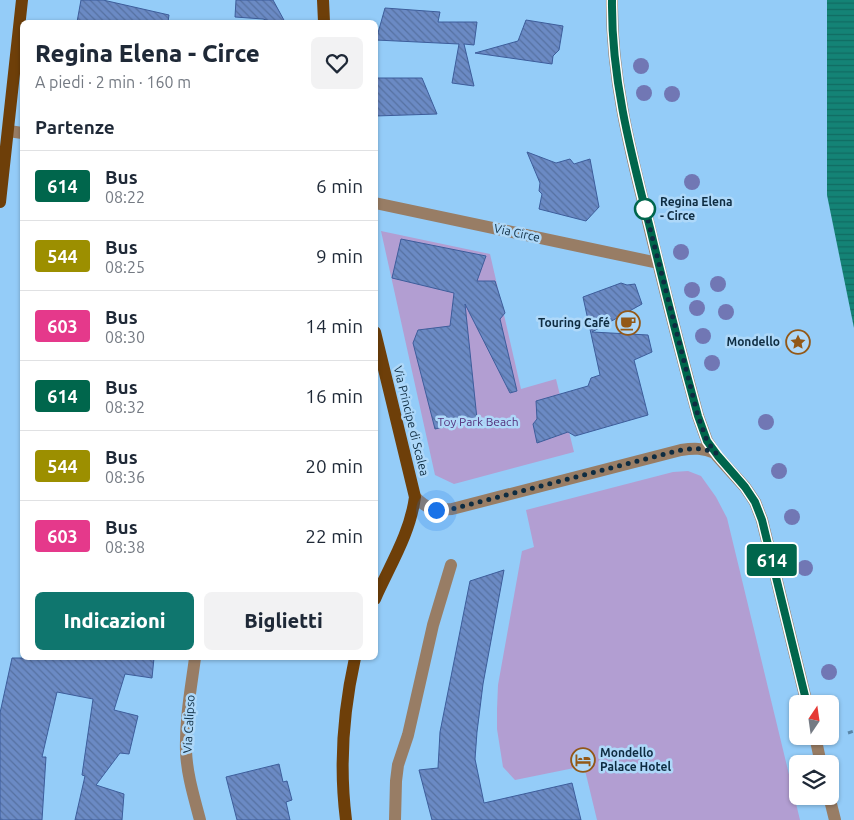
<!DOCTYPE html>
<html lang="it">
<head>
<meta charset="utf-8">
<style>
  :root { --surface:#fff; --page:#f2f2f3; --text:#1f2937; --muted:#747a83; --line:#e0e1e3; --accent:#0f766e }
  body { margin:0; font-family:Ubuntu,sans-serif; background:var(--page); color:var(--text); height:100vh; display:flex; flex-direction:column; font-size:19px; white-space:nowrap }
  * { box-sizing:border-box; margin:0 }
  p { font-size:16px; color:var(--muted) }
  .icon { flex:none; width:28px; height:28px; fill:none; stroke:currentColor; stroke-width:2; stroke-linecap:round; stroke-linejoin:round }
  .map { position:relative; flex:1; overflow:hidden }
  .panel { position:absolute; left:20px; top:20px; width:358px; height:640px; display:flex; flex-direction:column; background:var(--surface); border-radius:8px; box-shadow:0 1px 4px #0004 }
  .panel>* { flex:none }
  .badge { padding:0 10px; border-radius:4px; font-size:18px; line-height:32px }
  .needle { width:32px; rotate:13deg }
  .controls { position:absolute; left:789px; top:695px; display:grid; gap:10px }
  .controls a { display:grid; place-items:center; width:50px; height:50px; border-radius:8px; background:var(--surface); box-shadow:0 1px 4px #0004; font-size:25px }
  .you { position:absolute; width:25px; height:25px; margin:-12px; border:4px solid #fff; border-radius:50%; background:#1a73e8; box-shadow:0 0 0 8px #1a73e833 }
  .map>.badge { position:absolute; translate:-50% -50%; box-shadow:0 0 0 2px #fff }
  h2 { padding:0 15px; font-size:19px; line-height:45px }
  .round { display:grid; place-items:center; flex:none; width:52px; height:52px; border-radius:8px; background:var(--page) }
  .overview { display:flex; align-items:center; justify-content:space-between; height:85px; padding:0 15px }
  h1 { font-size:24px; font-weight:800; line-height:38px }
  .action { display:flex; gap:10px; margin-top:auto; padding:10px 15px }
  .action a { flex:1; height:58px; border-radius:8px; background:var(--accent); color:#fff; font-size:20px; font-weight:800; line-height:58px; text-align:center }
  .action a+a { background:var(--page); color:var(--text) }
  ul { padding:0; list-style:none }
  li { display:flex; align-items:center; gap:15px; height:70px; padding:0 15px; border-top:1px solid var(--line) }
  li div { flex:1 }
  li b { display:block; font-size:19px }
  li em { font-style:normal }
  li .badge { min-width:55px; font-weight:700; text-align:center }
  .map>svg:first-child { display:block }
  .green { fill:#b29ed2 }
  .water { fill:url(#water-rules) }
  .building { fill:url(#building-back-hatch); stroke:#3d5d9b }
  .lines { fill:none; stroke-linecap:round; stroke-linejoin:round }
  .path { stroke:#5986a8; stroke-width:3; stroke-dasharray:5 2.5; stroke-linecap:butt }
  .minor { stroke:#987d65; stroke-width:12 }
  .major { stroke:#6e3f09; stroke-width:12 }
  .tree { fill:#7177b4 }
  .line-casing { stroke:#fff; stroke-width:11 }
  .line { stroke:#00664c; stroke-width:8 }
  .walk { stroke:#0e2c41; stroke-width:5; stroke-dasharray:0 9 }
  .stop-dot { fill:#fff; stroke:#00664c; stroke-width:2.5 }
  .labels { text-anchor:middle; stroke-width:5; stroke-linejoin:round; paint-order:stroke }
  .stop-label { font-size:12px; font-weight:bold; fill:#0e2c41; stroke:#aed8f9; text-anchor:start }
  .street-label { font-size:12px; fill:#0e2c41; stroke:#aed8f9 }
  .poi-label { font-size:12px; font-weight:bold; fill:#0e2c41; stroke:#aed8f9; text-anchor:end }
  .park-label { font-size:12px; fill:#54317c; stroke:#aed8f9 }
</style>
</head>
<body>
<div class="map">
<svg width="854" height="820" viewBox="0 0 854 820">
  <defs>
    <pattern id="water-rules" width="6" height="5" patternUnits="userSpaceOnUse" patternTransform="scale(1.25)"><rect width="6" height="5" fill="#148376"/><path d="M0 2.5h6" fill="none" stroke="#116b62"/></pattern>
    <pattern id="building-back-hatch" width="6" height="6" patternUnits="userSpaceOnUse" patternTransform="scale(1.25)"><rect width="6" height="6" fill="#6b8ac4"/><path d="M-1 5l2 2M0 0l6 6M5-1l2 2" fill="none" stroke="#5671a1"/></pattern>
  </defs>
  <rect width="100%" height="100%" fill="#94ccf8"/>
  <path class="green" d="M381 231 490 254 521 389 556 379 574 452 454 484 435 475Z
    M688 471 701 476 716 497 727 518 800 820H597L584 766 515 780 503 767 497 729V709L498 685 522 551 534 547 526 510 673 472Z"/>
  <path class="water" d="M827 0H854V328L827 195Z"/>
  <path class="building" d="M81 0H103L169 15 168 22H77Z
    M236 0H273L285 22H273L263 19 235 17Z
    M385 8 440 12 438 22H477L474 45 464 44 474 86 452 83 459 44 376 40Z
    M526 20 563 26 559 50 553 56 552 64 475 53 518 41Z
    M375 78H422L437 114 375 116Z
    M527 152 556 163 570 159 574 164 590 159 599 207 586 221 539 209 542 194 539 191 540 183Z
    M401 239 486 256 477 281H495L505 313 500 319 517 391 510 393 465 304 477 419 435 429 413 343 418 330 450 326 454 293 392 278Z
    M621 283 627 285 635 284 642 304 592 332 648 335 652 352 634 360 648 415 575 436 568 432 537 443 533 424 537 419 536 401 588 386 591 378 600 375 583 297Z
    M504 570 483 684 477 732 475 759 484 803 572 783 581 820H432L419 770 438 768 440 732 470 581Z
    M12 658H154L152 678 125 674 114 710 138 716 129 754 120 753 96 785 124 794 122 820H75L85 776 82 775 93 699 57 692 42 757H46L42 820H0V713Z
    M279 764 283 782 287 781 292 800 286 802 290 820H237L226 777Z"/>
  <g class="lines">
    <path class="path" d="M848 733 854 731"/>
    <path class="minor" d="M612 0C611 74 629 146 647 217 663 284 680 350 698 416L707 441 717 456 745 487 755 502 762 520 807 704
      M9 131 22 133
      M375 203 658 263
      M415 497C428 510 434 510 452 509L681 450C694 448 703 448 715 453
      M195 658C191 688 185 720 186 751 187 775 194 797 200 820
      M815 736 821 764
      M829 796 835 820
      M395 820 396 781 398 765 408 735 433 625 451 565"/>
    <path class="major" d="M323 0 324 22
      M0 202 22 0
      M375 332 415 497C410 534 390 565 375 599
      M346 820C339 765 343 712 355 658"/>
  </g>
  <g class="tree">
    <circle cx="641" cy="66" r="8"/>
    <circle cx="644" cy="93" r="8"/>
    <circle cx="672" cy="94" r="8"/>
    <circle cx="692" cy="182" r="8"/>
    <circle cx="681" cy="252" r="8"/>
    <circle cx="718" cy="284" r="8"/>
    <circle cx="692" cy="290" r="8"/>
    <circle cx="697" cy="308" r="8"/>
    <circle cx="726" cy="312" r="8"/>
    <circle cx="703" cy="336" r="8"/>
    <circle cx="712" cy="363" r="8"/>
    <circle cx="766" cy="422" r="8"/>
    <circle cx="779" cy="471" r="8"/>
    <circle cx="792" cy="517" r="8"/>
    <circle cx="805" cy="568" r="8"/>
    <circle cx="829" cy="672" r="8"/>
  </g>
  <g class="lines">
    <g class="line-casing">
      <path id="line" d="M612 0C611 78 631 153 650 228 665 291 681 354 698 416L707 441 718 456 745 487 755 502 762 520 807 704"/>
    </g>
    <use href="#line" class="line"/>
    <path class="walk" d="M436 510 452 509 681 450C694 448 703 448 716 453L707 441 698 416 645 209"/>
  </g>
  <defs>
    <g id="cafe-ring" transform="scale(1.25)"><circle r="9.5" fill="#aed8f9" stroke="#935817" stroke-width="1.5"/><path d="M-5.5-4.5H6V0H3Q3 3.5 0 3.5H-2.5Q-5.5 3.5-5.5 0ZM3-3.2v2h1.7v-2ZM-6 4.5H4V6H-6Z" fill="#935817"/></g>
    <g id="sight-ring" transform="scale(1.25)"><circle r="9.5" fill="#aed8f9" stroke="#935817" stroke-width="1.5"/><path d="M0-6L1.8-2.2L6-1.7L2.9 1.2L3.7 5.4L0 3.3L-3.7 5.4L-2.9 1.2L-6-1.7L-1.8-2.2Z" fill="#935817"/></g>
    <g id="hotel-ring" transform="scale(1.25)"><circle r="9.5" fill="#aed8f9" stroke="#935817" stroke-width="1.5"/><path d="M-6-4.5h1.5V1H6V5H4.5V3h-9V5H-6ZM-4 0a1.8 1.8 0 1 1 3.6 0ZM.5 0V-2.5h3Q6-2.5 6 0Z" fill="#935817"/></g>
  </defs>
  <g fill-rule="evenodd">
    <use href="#cafe-ring" x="628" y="323"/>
    <use href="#sight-ring" x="798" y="342"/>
    <use href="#hotel-ring" x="583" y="760"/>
  </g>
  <circle class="stop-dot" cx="645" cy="209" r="10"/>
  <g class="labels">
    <g class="stop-label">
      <text x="660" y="206">Regina Elena<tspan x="660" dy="14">- Circe</tspan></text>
    </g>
    <g class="street-label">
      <text transform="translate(517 233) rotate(12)" y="4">Via Circe</text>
      <text transform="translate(411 421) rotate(76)" y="4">Via Principe di Scalea</text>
      <text transform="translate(189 724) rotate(-87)" y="4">Via Calipso</text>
    </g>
    <g class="poi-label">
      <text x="610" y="327">Touring Café</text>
      <text x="780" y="346">Mondello</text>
      <text x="600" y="757" text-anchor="start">Mondello<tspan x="600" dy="14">Palace Hotel</tspan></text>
    </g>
    <g class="park-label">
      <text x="478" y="426">Toy Park Beach</text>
    </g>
  </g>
</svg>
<div class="controls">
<a><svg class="needle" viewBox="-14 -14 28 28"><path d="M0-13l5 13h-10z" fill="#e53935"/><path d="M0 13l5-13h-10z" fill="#747a83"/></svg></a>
<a><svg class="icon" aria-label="layers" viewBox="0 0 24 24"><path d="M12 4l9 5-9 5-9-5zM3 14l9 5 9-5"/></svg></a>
</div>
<div class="you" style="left:436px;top:510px"></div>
<b class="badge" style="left:772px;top:560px;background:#00664c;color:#fff">614</b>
<section class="panel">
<div class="overview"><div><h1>Regina Elena - Circe</h1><p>A piedi · 2 min · 160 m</p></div><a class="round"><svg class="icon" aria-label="heart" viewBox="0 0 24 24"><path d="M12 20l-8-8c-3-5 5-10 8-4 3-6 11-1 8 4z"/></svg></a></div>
<h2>Partenze</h2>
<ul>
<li><span class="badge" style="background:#00664c;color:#fff">614</span><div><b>Bus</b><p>08:22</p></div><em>6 min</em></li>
<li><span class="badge" style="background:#9c8f00;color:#fff">544</span><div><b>Bus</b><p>08:25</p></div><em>9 min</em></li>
<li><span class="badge" style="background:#e5398b;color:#fff">603</span><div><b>Bus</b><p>08:30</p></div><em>14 min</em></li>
<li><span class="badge" style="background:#00664c;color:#fff">614</span><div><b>Bus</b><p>08:32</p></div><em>16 min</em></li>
<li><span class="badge" style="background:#9c8f00;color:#fff">544</span><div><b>Bus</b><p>08:36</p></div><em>20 min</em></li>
<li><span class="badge" style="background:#e5398b;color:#fff">603</span><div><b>Bus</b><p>08:38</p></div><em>22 min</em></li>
</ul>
<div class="action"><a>Indicazioni</a><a>Biglietti</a></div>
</section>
</div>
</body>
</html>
